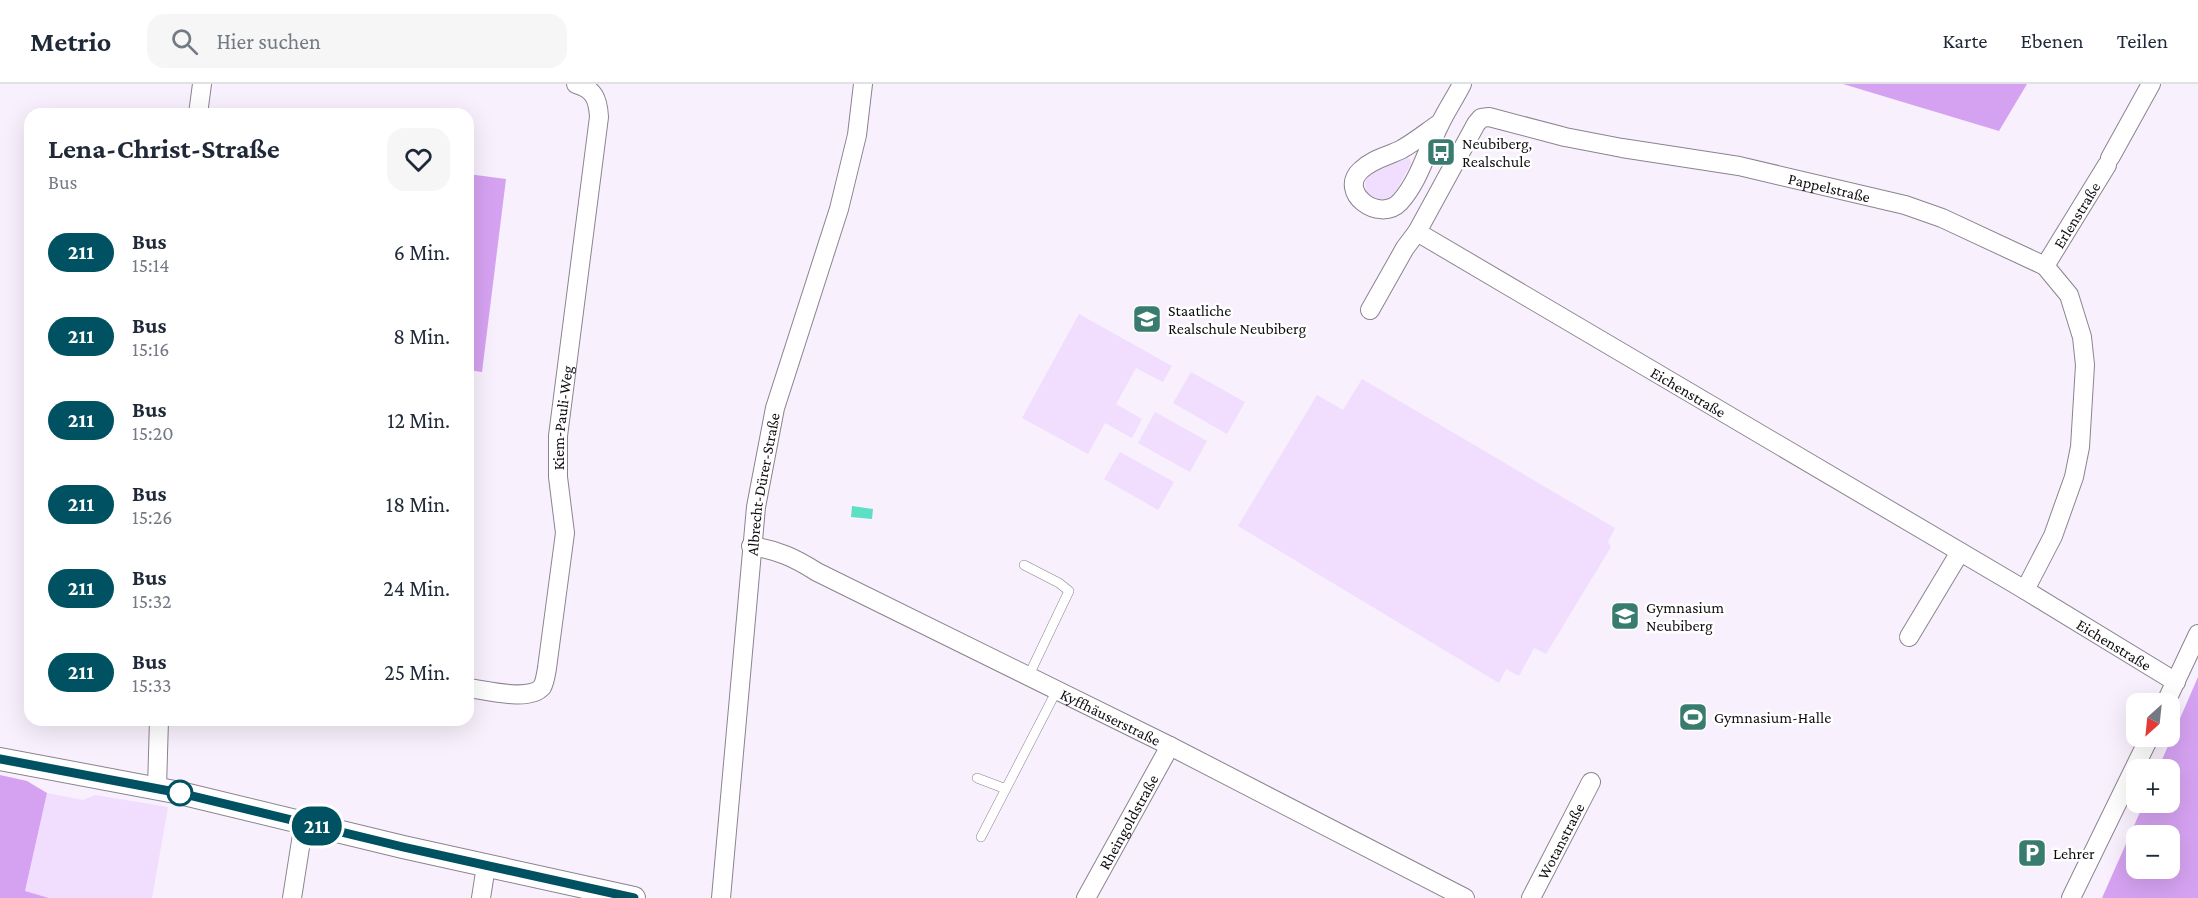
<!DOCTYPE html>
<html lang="de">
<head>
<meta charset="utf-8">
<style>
  :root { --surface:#fff; --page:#f6f6f7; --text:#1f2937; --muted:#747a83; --line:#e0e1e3 }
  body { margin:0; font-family:"Crimson Pro",serif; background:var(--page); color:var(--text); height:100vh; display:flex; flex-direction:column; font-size:22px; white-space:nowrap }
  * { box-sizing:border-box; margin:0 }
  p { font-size:20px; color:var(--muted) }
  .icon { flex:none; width:33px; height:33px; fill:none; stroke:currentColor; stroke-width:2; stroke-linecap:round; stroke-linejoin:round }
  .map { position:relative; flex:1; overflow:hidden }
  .panel { position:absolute; left:24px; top:24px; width:450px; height:618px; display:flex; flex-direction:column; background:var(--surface); border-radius:18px; box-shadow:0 6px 24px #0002 }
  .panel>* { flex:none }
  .badge { padding:0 12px; border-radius:20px; font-size:21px; line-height:39px }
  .needle { width:39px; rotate:207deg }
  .tools { position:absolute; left:2126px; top:609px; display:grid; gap:12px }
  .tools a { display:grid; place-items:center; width:54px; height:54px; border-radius:12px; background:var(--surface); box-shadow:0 6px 24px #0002; font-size:30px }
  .map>.badge { position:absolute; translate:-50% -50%; box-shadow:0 0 0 3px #fff }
  .round { display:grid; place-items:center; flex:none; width:63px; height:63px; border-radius:18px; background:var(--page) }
  .head { display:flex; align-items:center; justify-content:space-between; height:102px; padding:0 24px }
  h1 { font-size:28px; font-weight:700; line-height:45px }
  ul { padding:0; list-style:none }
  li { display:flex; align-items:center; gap:18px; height:84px; padding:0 24px }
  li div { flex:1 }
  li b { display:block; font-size:22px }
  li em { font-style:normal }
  li .badge { min-width:66px; font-weight:700; text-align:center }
  header { display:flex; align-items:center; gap:36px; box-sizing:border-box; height:84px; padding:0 30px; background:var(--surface); border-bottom:2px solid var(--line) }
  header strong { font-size:28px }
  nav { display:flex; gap:33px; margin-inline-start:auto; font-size:21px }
  .search { width:420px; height:54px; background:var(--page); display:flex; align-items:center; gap:15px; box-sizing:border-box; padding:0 21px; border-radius:18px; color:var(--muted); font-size:22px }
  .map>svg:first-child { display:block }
  .green { fill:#f1ddfd }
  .forest { fill:#d5a2f1; fill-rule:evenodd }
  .water { fill:#5bdfc5 }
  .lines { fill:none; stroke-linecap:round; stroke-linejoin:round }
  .service-casing { stroke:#8b838f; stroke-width:10 }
  .minor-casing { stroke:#8b838f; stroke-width:20 }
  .tertiary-casing { stroke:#8b838f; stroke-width:24 }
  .service { stroke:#fff; stroke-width:9 }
  .minor { stroke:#fff; stroke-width:18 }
  .tertiary { stroke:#fff; stroke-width:22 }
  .line-casing { stroke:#fff; stroke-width:14 }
  .line { stroke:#005262; stroke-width:9 }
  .stop-dot { fill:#fff; stroke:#005262; stroke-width:3 }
  .labels { text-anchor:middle; stroke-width:5; stroke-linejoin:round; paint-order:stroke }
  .poi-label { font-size:16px; fill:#100d11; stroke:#fff; text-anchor:start }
  .street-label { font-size:16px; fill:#100d11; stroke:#fff }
</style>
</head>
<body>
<header>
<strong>Metrio</strong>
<div class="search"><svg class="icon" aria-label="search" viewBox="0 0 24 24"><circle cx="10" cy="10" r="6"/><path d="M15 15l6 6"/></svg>Hier suchen</div>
<nav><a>Karte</a><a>Ebenen</a><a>Teilen</a></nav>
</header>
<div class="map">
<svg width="2198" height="814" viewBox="0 0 2198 814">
  <rect width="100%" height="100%" fill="#f8f0fc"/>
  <path class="green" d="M1407 74 1410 75 1411 80 1393 112C1383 119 1376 117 1367 111L1365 100 1367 94 1376 87Z
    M1079 230 1172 282 1163 298 1136 284 1116 320 1142 335 1132 354 1105 339 1088 370 1022 334Z
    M1191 288 1245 318 1227 350 1173 319Z
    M1362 295 1615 444 1608 458 1611 463 1546 570 1534 564 1519 592 1506 585 1499 599 1238 442 1317 311 1343 326Z
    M1155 328 1207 357 1190 388 1138 359Z
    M1120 368 1174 398 1158 426 1104 395Z
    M47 709 83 716 95 711 168 723 152 814H49L25 807Z"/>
  <path class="forest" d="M1843 0H2027L1999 47Z
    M468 90 506 95 482 288 468 286Z
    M2198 593V814H2102L2144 719 2169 718V686L2158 685ZM2136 752H2169V784H2136Z
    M0 691 27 697 47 709 25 807 49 814H0Z"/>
  <path class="water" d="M852 422 873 425 872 435 851 433Z"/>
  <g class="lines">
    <g class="service-casing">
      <path id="service" d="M1024 481 1059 499 1069 507 1028 593
        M977 694 1006 705
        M981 753 1057 606"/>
    </g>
    <g class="minor-casing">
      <g id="minor">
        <path d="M198 30 202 0"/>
        <path d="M1440 39C1428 47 1416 57 1402 65 1389 72 1372 75 1361 86 1337 108 1379 140 1400 118 1419 97 1427 66 1440 40 1446 27 1455 14 1462 0"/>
        <path d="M2110 74 2151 0"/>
        <path id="s1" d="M1417 148 2025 506 2176 598"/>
        <path id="s2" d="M2045 182 2107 81"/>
        <path id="s3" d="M1370 226 1405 164 1417 148 1476 40 1481 34 1489 33 1565 53 1622 64 1739 82 1905 121 1942 134 2045 182 2069 211 2082 253 2085 281 2080 363 2074 393 2053 452 2025 506"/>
        <path id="s4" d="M751 462C778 466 795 474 817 488L1170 662 1465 814"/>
        <path d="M1909 553 1960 468"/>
        <path id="s5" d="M468 604C486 606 529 618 542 603 545 598 546 590 547 584L565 449 558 393V352L599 33C598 15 594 5 576 0"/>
        <path d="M2165 620 2198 550"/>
        <path d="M157 704 159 636"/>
        <path d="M292 814 304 738"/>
        <path d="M481 814 486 782"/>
        <path id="s6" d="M721 814 756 423 775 324 839 125 857 51 863 0"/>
        <path id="s7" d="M1086 814 1170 662"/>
        <path id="s8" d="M1531 814 1591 698"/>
        <path d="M2071 814 2150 652"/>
      </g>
    </g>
    <g class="tertiary-casing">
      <path id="tertiary" d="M0 675 180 709 403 763 634 814"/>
    </g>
    <use href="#service" class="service"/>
    <use href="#minor" class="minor"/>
    <use href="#tertiary" class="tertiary"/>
  </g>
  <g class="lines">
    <g class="line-casing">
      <path id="line" d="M0 675 180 709 403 763 634 814"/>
    </g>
    <use href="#line" class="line"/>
  </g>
  <defs>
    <g id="bus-square" transform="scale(1.5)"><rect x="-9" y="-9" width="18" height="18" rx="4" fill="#397c6f" stroke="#fff"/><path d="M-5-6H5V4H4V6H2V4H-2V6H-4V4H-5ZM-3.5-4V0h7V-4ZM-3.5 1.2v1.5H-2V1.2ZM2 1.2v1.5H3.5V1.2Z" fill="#fff"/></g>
    <g id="school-square" transform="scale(1.5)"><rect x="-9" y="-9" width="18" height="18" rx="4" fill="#397c6f" stroke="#fff"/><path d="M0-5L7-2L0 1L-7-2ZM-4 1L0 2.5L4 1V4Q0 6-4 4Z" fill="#fff"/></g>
    <g id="stadium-square" transform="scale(1.5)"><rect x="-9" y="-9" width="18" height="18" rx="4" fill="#397c6f" stroke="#fff"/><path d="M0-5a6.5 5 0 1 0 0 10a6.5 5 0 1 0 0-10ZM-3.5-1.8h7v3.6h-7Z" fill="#fff"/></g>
    <g id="parking-square" transform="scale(1.5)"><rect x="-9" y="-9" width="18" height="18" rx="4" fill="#397c6f" stroke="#fff"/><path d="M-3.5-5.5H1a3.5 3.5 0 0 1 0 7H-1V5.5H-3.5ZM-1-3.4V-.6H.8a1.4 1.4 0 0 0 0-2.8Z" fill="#fff"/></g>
  </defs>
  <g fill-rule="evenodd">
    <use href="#bus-square" x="1441" y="68"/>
    <use href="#school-square" x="1147" y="235"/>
    <use href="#school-square" x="1625" y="532"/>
    <use href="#stadium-square" x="1693" y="633"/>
    <use href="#parking-square" x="2032" y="769"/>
  </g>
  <circle class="stop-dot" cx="180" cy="709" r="12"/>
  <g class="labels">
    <g class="poi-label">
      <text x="1462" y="65">Neubiberg,<tspan x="1462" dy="18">Realschule</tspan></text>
      <text x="1168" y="232">Staatliche<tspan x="1168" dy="18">Realschule Neubiberg</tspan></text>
      <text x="1646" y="529">Gymnasium<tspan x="1646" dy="18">Neubiberg</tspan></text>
      <text x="1714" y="639">Gymnasium-Halle</text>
      <text x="2053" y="775">Lehrer</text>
    </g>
    <g class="street-label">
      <text dy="6" stroke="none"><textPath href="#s3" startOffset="578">Pappelstraße</textPath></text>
      <text dy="6" stroke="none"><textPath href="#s2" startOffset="60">Erlenstraße</textPath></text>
      <text dy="6" stroke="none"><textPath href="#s1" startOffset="315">Eichenstraße</textPath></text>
      <text dy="6" stroke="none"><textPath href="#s5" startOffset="348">Kiem-Pauli-Weg</textPath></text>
      <text dy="6" stroke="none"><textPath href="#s6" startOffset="416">Albrecht-Dürer-Straße</textPath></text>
      <text dy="6" stroke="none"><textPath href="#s1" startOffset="810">Eichenstraße</textPath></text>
      <text dy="6" stroke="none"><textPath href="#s4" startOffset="399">Kyffhäuserstraße</textPath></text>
      <text dy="6" stroke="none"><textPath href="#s7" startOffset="87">Rheingoldstraße</textPath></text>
      <text dy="6" stroke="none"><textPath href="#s8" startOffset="64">Wotanstraße</textPath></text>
    </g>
  </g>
</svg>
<div class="tools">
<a><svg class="needle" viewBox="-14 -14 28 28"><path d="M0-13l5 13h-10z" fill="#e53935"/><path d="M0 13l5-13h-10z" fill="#747a83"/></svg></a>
<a>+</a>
<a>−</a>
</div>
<b class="badge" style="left:317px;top:742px;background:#005262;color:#fff">211</b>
<section class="panel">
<div class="head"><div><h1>Lena-Christ-Straße</h1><p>Bus</p></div><a class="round"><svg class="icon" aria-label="heart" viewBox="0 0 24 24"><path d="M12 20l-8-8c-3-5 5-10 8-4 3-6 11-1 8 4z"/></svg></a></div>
<ul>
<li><span class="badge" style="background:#005262;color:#fff">211</span><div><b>Bus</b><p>15:14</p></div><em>6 Min.</em></li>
<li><span class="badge" style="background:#005262;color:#fff">211</span><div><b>Bus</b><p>15:16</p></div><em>8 Min.</em></li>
<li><span class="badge" style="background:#005262;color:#fff">211</span><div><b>Bus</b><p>15:20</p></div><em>12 Min.</em></li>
<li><span class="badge" style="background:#005262;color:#fff">211</span><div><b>Bus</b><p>15:26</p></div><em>18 Min.</em></li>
<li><span class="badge" style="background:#005262;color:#fff">211</span><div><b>Bus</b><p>15:32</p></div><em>24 Min.</em></li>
<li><span class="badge" style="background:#005262;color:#fff">211</span><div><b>Bus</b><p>15:33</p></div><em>25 Min.</em></li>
</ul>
</section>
</div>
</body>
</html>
